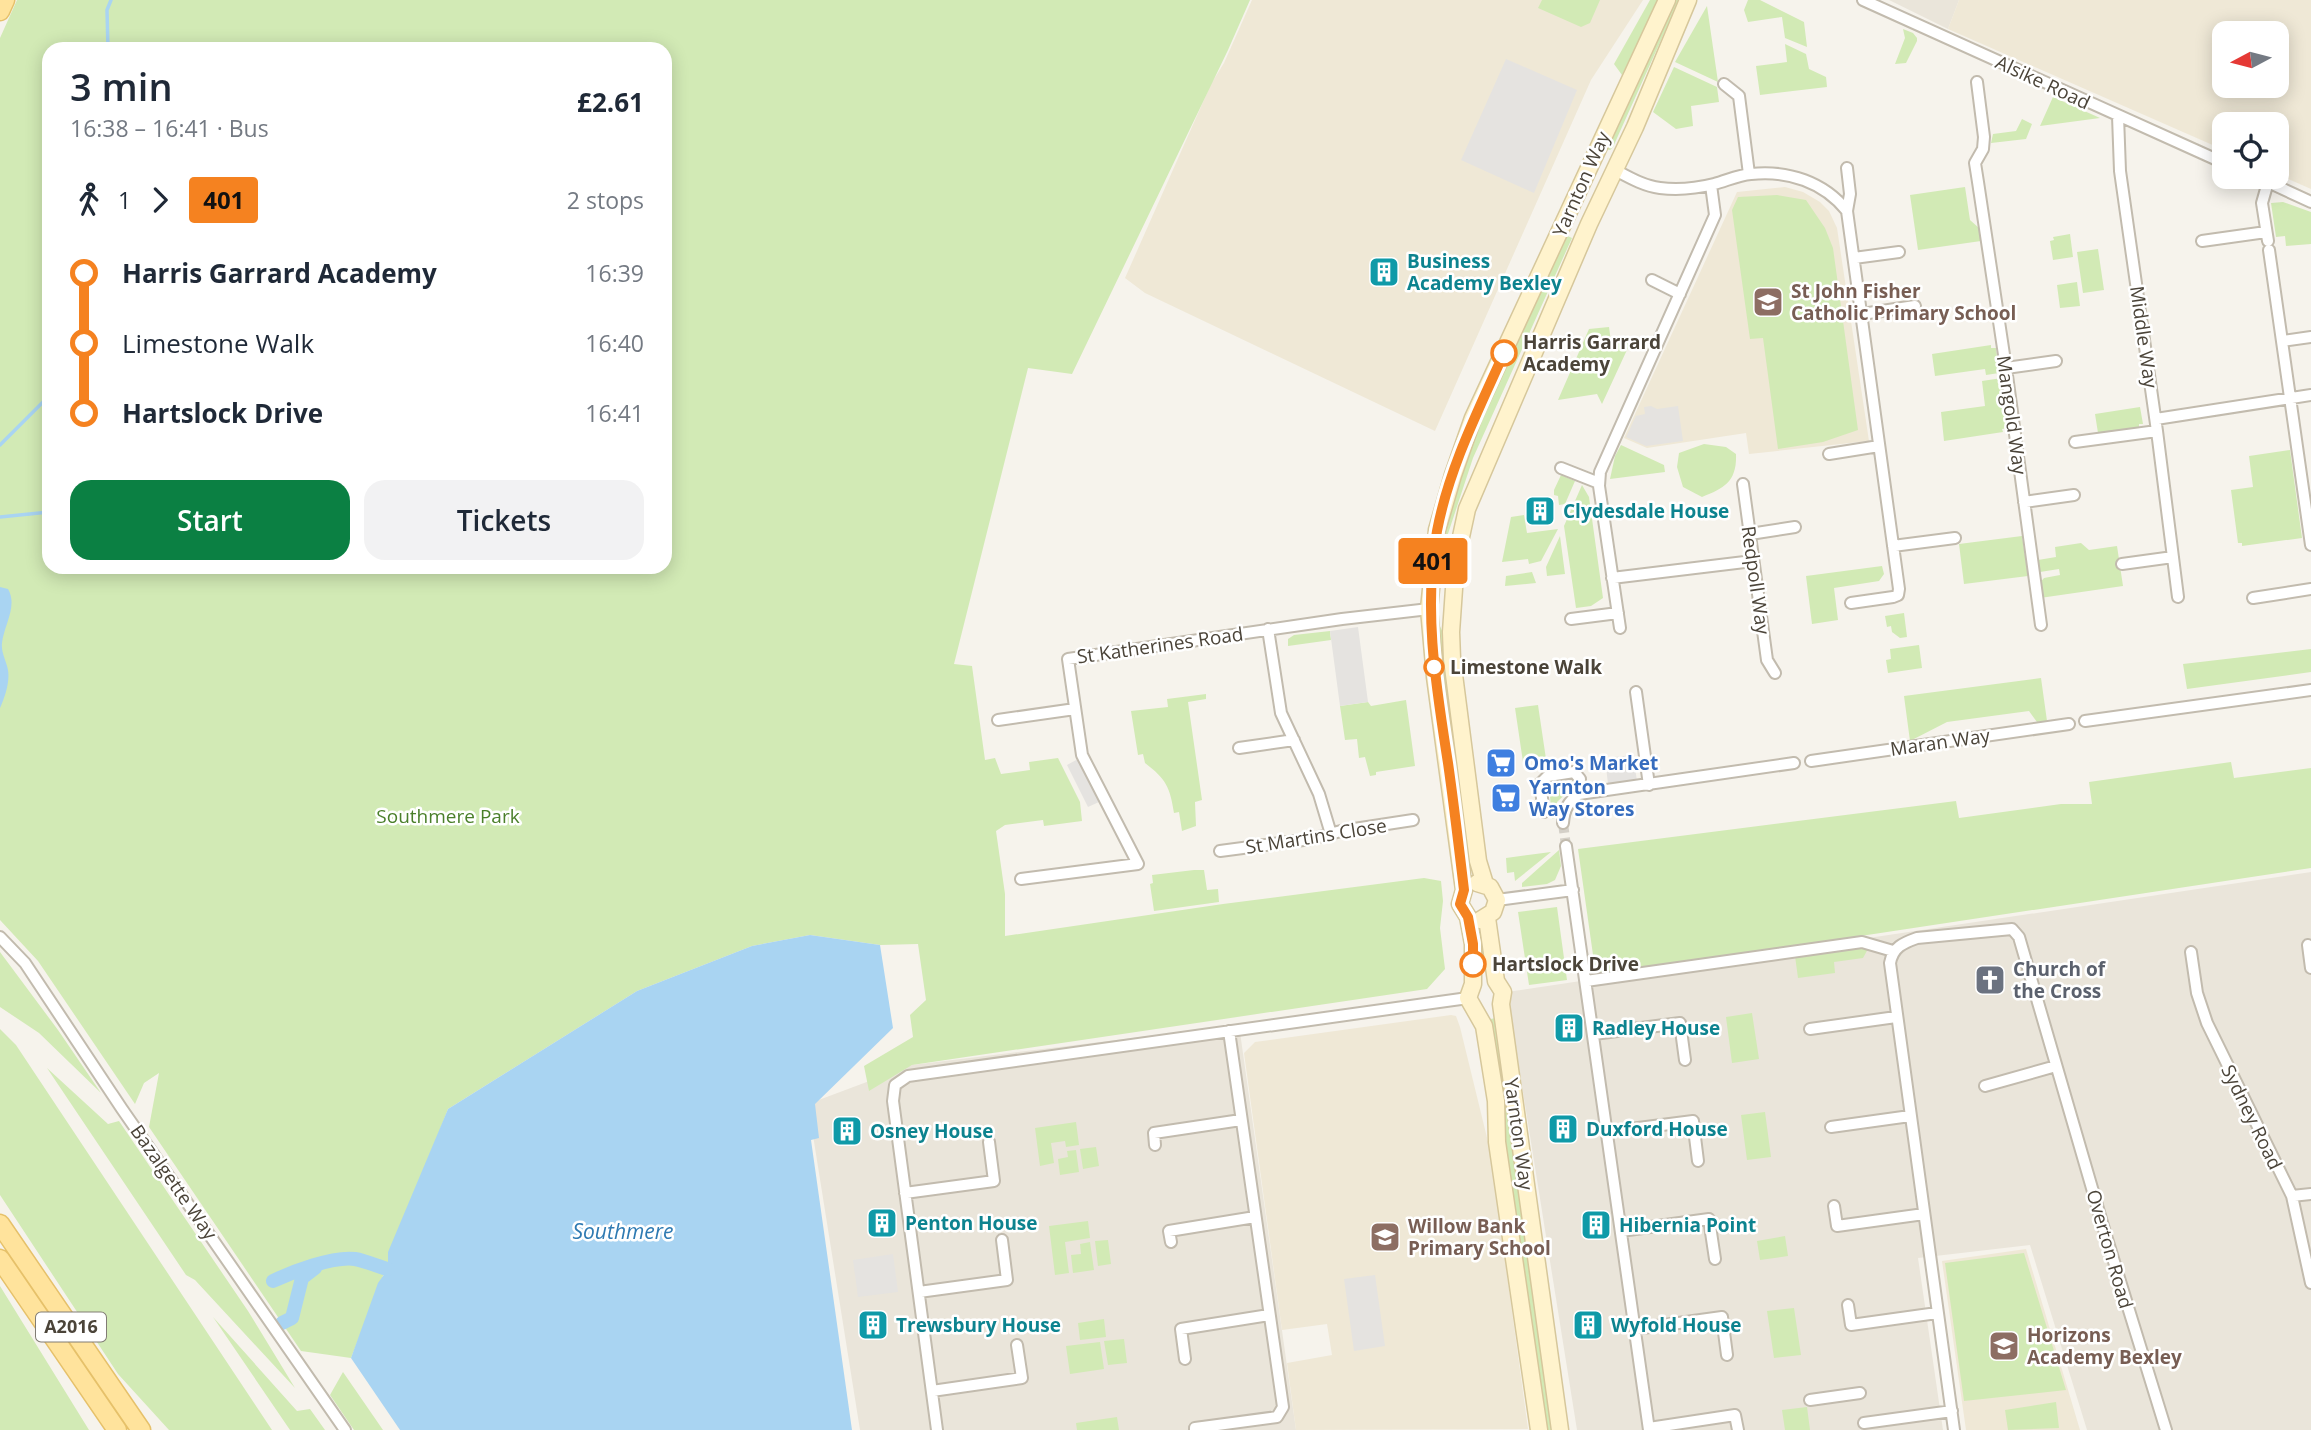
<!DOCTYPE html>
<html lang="en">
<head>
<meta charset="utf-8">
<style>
  :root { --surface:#fff; --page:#f2f2f3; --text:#1f2937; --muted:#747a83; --accent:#0b8043 }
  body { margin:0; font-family:"Open Sans",sans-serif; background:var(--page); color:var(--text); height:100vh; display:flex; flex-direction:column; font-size:26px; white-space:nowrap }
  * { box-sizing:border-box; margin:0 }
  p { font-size:23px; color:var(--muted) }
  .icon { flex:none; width:38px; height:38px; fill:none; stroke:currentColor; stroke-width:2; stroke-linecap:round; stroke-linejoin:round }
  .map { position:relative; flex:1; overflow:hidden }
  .panel { position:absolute; left:42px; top:42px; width:630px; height:532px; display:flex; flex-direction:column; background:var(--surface); border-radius:21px; box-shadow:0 4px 18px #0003 }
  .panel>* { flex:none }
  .badge { padding:0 14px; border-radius:5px; font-size:24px; line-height:46px }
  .needle { width:46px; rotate:263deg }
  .fabs { position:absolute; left:2212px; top:21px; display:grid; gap:14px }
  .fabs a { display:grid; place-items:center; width:77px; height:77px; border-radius:14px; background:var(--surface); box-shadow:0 4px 18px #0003; font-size:35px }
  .map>.badge { position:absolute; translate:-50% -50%; box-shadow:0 0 0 4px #fff }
  .legs { display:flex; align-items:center; gap:10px; height:77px; padding:0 28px; font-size:23px }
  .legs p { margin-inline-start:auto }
  .headline { display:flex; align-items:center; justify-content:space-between; height:119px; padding:0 28px }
  h1 { font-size:38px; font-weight:600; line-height:52px }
  .primary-button { display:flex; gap:14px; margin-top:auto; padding:14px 28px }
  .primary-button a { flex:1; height:80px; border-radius:21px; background:var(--accent); color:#fff; font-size:28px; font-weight:600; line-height:80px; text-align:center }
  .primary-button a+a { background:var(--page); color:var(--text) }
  ul { padding:0 28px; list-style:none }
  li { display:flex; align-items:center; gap:24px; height:70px; font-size:26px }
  li i { display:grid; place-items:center; width:10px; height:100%; margin:0 9px; background:currentColor }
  li i::after { content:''; width:18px; height:18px; margin:-9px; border:5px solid; border-radius:50%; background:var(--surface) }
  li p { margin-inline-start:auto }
  li:first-child i { background:linear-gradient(#0000 50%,currentColor 0) }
  li:last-child i { background:linear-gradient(currentColor 50%,#0000 0) }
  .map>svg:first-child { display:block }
  .residential { fill:#eae5da }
  .education { fill:#efe8d6; fill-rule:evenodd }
  .green { fill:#d2eab5; fill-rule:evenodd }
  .parking { fill:#e5e3e0 }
  .water { fill:#a9d4f2 }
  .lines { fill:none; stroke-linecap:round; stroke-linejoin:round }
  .stream { stroke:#a9d4f2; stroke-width:3.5 }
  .canal { stroke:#a9d4f2; stroke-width:14 }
  .street-tunnel { stroke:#d4d0c8; stroke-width:10; stroke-dasharray:10 5; stroke-linecap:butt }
  .street-casing { stroke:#c2bbae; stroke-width:14 }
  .secondary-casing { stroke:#d6c79b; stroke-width:19 }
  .primary-casing { stroke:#e6c16a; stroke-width:21 }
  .street { stroke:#fff; stroke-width:10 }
  .secondary { stroke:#fff3cd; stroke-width:16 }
  .primary { stroke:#ffe39c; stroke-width:18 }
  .line-1-casing { stroke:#fff; stroke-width:16 }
  .line-1 { stroke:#f58220; stroke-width:10 }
  .stop-1-dot { fill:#fff; stroke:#f58220; stroke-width:3.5 }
  .labels { text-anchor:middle; stroke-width:5; stroke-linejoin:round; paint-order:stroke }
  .shield { fill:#fff; stroke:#817c74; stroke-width:2 }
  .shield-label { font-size:18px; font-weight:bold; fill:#4b4439 }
  .street-label { font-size:19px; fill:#4b4439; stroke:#fff }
  .culture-label { font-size:19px; font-weight:bold; fill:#0d838f; stroke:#fff; text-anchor:start }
  .education-label { font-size:19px; font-weight:bold; fill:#785e54; stroke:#fff; text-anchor:start }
  .stop-label { font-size:19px; font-weight:bold; fill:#4b4439; stroke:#fff; text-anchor:start }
  .shop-label { font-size:19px; font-weight:bold; fill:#366cbe; stroke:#fff; text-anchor:start }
  .park-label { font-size:19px; fill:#4a7f2a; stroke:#fff }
  .worship-label { font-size:19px; font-weight:bold; fill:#5b616d; stroke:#fff; text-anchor:start }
  .water-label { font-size:21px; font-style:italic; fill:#2e7ab2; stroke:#fff }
</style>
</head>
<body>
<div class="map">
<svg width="2311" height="1430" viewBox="0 0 2311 1430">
  <rect width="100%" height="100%" fill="#f6f3ec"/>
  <path class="residential" d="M1889 0H1959L1948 29Z
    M2311 872V1430H2087L2030 1245 1918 1258 1943 1430H1577L1507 992Z
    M1239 1025 1296 1430H860L808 1104 912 1065Z"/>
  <path class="education" d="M1252 0H1643L1591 80 1435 431 1145 293 1125 278 1211 84 1224 63Z
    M1959 0H2311V189L2277 174V124H2224V150L1948 29ZM2277 33V86H2224V33Z
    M1785 187 1803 192 1820 202 1829 211 1837 228 1869 441 1749 454 1746 433 1647 448 1624 438 1737 192Z
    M1451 1015 1456 1016 1460 1027 1490 1150 1528 1429 1296 1430 1287 1363 1332 1355 1327 1324 1282 1330 1244 1053 1255 1042Z
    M2026 1249 2080 1430H1966L1942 1261Z"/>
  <path class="green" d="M17 0H1250L1228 50 1072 374 1028 368 954 664 972 666 985 760 995 758 1001 774 1030 770 1029 762 1058 758 1080 802 1082 821 1044 826 1043 820 1005 825 996 831 1005 894V936L1223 904 1424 878 1441 881 1443 901 1440 928 1445 969 1427 989 912 1065 869 1091 864 1066 913 1037 910 1015 926 1000 918 944 880 945 810 935 752 946 637 991 448 1109 351 1358 301 1351 149 1127 159 1073 144 1083 135 1104 38 961 0 920V38ZM49 49H665V567H49Z
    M1542 0H1600L1590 23 1581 27 1538 8Z
    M1650 0H1660L1622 75 1614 64Z
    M1672 0H1679L1613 147 1610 150 1605 149Z
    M1748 0H1760L1804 22 1807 47 1785 38 1782 17 1748 22 1744 10Z
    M1707 6 1718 82 1675 62Z
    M1903 29 1913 33 1917 38V41L1906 63 1895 64 1905 38Z
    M1785 44 1806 54 1809 69 1826 77 1827 87 1760 95 1756 66 1787 62Z
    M1674 67 1717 87 1719 102 1691 106 1693 126 1676 129 1653 112Z
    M2053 97 2100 118 2040 126Z
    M2022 119 2032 124 2026 139 1991 143 1993 134 2016 131Z
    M1965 187 1970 220 1979 228 1981 241 1918 250 1910 195Z
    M1777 195 1806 200 1825 228 1833 248 1858 430 1823 442 1778 449 1763 338 1750 339 1732 210 1738 197Z
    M2283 202 2311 212V244L2286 246 2285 236 2276 237 2271 203Z
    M1563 234 1572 238 1473 458 1441 555 1445 518 1463 460Z
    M2070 234 2073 257 2053 260 2050 241 2054 240 2053 237Z
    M2098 249 2104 290 2083 293 2077 252Z
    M2077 282 2080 306 2060 308 2057 285Z
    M1609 327 1611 342 1632 339 1602 404 1597 394 1558 400 1589 329Z
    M1991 345V348H1996L1999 373 1986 375 1985 369 1935 376 1932 354Z
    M2002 378 2009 428 2002 429 2003 432 1944 441 1941 412 1985 406 1982 381Z
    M2140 407 2143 424H2139V427L2098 433 2095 414Z
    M1704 444 1726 447 1736 454C1737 481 1725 488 1702 497L1683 487 1677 467 1679 453Z
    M1621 445 1664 465 1665 472 1610 479 1615 456Z
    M2290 450 2302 538 2242 546V543H2238L2231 490 2253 487 2249 456Z
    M1561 475 1575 481 1565 504 1559 505 1558 496 1554 495V490Z
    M1582 485 1589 497 1603 598 1591 606 1576 608 1564 526Z
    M1524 515 1527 533 1558 529 1541 561 1529 564 1528 559 1502 562 1511 517Z
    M1560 536 1565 574 1547 576 1546 567Z
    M2022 536 2028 576 1964 584 1959 544Z
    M2081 543 2089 550 2117 546 2123 586 2040 598 2038 585 2044 578 2060 575 2059 569 2040 572 2038 560 2056 557 2055 547Z
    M1882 566 1884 574 1879 581 1834 588 1838 620 1812 624 1806 576Z
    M1532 572 1536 583 1505 586 1506 576Z
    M1904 613 1907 637 1900 638 1892 632 1891 626 1887 627 1885 616Z
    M1438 622 1445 637 1460 759 1451 760 1438 661Z
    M1330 631 1331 640 1288 646V639L1294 635Z
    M1919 645 1922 668 1888 673 1886 660 1891 659 1890 649Z
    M2311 649V672L2187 689 2183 664Z
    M2041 678 2047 721 2037 722 2029 711 1947 722 1910 741 1904 696Z
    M1206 694V699L1188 702 1202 800 1195 802 1196 826 1182 831 1179 812 1174 813C1170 787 1166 779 1145 763L1143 754 1138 755 1131 711 1168 707 1167 699Z
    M1406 700 1415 766 1376 772V775L1370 776 1365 757 1359 758 1357 739 1345 740 1340 706 1368 702 1371 706Z
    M1538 705 1546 759 1523 762 1515 708Z
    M2231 762 2234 778 2311 768V868L1596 976 1578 849 1956 801 1959 818 2061 804H2092L2089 782Z
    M1570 781 1573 782 1574 786 1557 802 1555 818 1552 819 1549 785 1551 783Z
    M1559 850 1561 866 1555 880 1547 884 1522 887V883Z
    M1551 852 1515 881 1514 872 1507 873 1506 858Z
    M1194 870H1204L1207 890 1218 889 1219 902 1154 911 1150 884 1153 883 1152 875Z
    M1557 907 1567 980 1529 985 1518 912Z
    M1863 946 1869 947 1863 958 1834 962 1835 973 1798 978 1795 956Z
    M0 952 58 1030 101 1093 39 1033 0 1007Z
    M1752 1013 1759 1059 1732 1063 1726 1017Z
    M1496 1018 1549 1390 1547 1397 1551 1430H1545L1485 1020Z
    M0 1029 16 1045 272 1430H169L118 1374 0 1195Z
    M47 1068 108 1124 119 1121 248 1311 295 1388 195 1280 186 1275Z
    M1765 1112 1771 1157 1747 1160 1741 1115Z
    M1076 1122 1079 1145 1066 1147 1065 1141 1051 1143 1054 1163 1040 1166 1035 1128Z
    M1096 1147 1099 1166 1083 1169 1080 1149Z
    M1076 1150 1079 1172 1060 1175 1058 1159 1068 1157 1067 1151Z
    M1088 1221 1090 1238 1065 1242 1069 1273 1055 1275 1049 1226Z
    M1785 1236 1788 1256 1760 1260 1757 1241Z
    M1108 1240 1111 1264 1098 1266 1095 1241Z
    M1090 1242 1094 1270 1073 1273 1071 1255 1081 1254 1080 1244Z
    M2024 1253 2066 1390 1964 1401 1945 1263Z
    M0 1286 89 1430H0Z
    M1794 1308 1801 1355 1774 1358 1767 1311Z
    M213 1317 297 1411 310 1409 325 1430H290Z
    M1104 1319 1106 1337 1080 1340 1078 1323Z
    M1124 1339 1127 1363 1108 1365 1104 1341Z
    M1100 1342 1104 1369 1070 1374 1066 1346Z
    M343 1372 383 1430H354L330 1395Z
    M2056 1402 2059 1428 2008 1430 2005 1410Z
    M1807 1407 1810 1430H1785L1782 1410Z
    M1117 1417 1119 1430H1077L1076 1423Z"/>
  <path class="parking" d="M1506 59 1577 90 1534 193 1461 160Z
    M1651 406 1657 409 1678 406 1683 441 1646 446 1626 437 1636 416 1645 414 1644 407Z
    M1358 627 1368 702 1340 706 1330 631Z
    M1633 755 1637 781 1608 784 1605 758Z
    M1078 759 1099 802 1088 807 1067 765Z
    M893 1254 898 1292 858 1297 853 1260Z
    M1375 1275 1385 1346 1354 1351 1344 1279Z"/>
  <path class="water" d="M0 587 8 589C18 606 4 625 2 643 1 653 6 660 8 670 10 682 5 697 0 708Z
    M810 935 880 945 893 1028 815 1104 819 1138 811 1140 852 1430H400L351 1358 378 1283 388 1269V1252L448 1109 637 991 752 946Z"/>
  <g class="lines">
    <path class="stream" d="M108 49 107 10 111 0
      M0 445 49 396
      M0 517 49 512"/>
    <path class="canal" d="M273 1281C292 1272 333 1256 355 1259 366 1261 377 1266 388 1269
      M282 1323 292 1318 302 1278 315 1268"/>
    <path class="street-tunnel" d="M1563 823 1566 846"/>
    <g class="street-casing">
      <path id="street" d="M1863 0 2224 163
        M1977 82 1984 137 1983 149 1975 163 1978 182 2006 368 2041 625
        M1724 84 1739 96 1749 174
        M2118 116 2120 171 2157 431 2178 597
        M1847 168 1850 194 1847 211
        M1615 170C1630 178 1644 186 1660 188 1677 190 1698 188 1714 184 1726 181 1738 175 1751 174 1788 170 1824 182 1847 211L1899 589 1898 595 1893 597 1851 603
        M2257 177 2311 202
        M2202 241 2266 232
        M2268 241 2262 203 2268 182
        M2269 250 2311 545
        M1854 258 1899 252
        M1652 280 1680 294
        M1862 314 1915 306
        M2282 341 2311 337
        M2006 368 2056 361
        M2156 419 2311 395
        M2075 442 2157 431
        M1829 454 1879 446
        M1561 468 1599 483
        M1743 484 1767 660 1775 673
        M2024 502 2074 495
        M1750 534 1795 527
        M1893 546 1955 538
        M2122 564 2173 557
        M1612 578 1753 561
        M2253 598 2311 589
        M1571 619 1618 613
        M1620 628 1599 486 1600 472 1715 215 1711 185
        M1268 629 1281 713 1319 794 1331 834
        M1636 692 1649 785
        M998 720 1075 709
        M2085 721 2311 690
        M1239 748 1294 740
        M1811 761 2069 724
        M1544 812 1540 784 1548 776 1574 772 1580 779 1579 794
        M1563 823C1564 809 1568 802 1579 794L1794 763
        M1566 846 1649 1430
        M1220 851 1311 839 1341 831 1413 820
        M1021 879 1138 864 1082 755 1068 659 1342 619 1429 609
        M1497 900 1573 890
        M0 937 25 963 122 1109 345 1430
        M2308 945 2311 968
        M2191 952 2197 993 2207 1023 2292 1196 2311 1283
        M1586 981 1862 942 1893 951
        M1810 1029 1896 1017
        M1594 1034 1680 1023 1685 1060
        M1985 1086 2056 1066
        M1831 1127 1910 1116
        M1607 1132 1693 1121 1698 1161
        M1155 1145 1154 1133 1241 1120
        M905 1193 994 1181 989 1142
        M2292 1196 2311 1194
        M1834 1206 1837 1226 1924 1214
        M1621 1231 1709 1219 1715 1259
        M1171 1242 1169 1231 1255 1217
        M919 1292 1007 1280 1002 1240
        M1848 1305 1851 1325 1937 1313
        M1635 1329 1722 1317 1727 1355
        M1185 1359 1181 1329 1269 1315
        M932 1391 1022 1378 1017 1345
        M1810 1400 1860 1393
        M1864 1423 1952 1411
        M1649 1428 1735 1415 1738 1430
        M937 1430 893 1101 895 1085 908 1076 1468 998
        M1195 1430V1428L1277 1417 1283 1407 1229 1031
        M1954 1430 1890 963C1893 947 1903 943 1917 938L2012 929 2019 937 2103 1226 2166 1430"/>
    </g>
    <g class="secondary-casing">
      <path id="secondary" d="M1477 883 1490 887 1497 900 1493 912 1480 920
        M1485 884 1478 861 1452 659 1451 632 1456 560 1467 509 1589 224 1635 127 1688 0
        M1487 918 1496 981 1503 992 1501 1004 1560 1430
        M1539 1430 1497 1142 1496 1101 1484 1026 1468 998 1473 984V944L1468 917 1460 904 1464 890 1435 677 1429 609 1437 530 1453 475 1473 418 1667 0"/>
    </g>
    <g class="primary-casing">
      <path id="primary" d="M0 11 5 0
        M0 1224 141 1430
        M0 1259 117 1430"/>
    </g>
    <use href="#street" class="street"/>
    <use href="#secondary" class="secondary"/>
    <use href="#primary" class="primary"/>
  </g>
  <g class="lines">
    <g class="line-1-casing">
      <path id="line-1" d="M1473 964V944L1468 917 1460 904 1464 890C1459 848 1454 805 1448 763 1436 686 1423 610 1437 531 1449 468 1478 411 1504 353"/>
    </g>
    <use href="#line-1" class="line-1"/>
  </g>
  <defs>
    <g id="building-square" transform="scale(1.575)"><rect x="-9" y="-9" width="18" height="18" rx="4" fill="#0f9aa8" stroke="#fff"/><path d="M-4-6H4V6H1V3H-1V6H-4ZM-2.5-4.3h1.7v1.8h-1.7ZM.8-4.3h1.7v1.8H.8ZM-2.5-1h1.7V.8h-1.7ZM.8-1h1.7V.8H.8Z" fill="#fff"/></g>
    <g id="school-square" transform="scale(1.575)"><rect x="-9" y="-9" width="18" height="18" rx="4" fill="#8d6e63" stroke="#fff"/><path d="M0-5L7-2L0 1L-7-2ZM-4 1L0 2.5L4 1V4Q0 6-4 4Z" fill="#fff"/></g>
    <g id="supermarket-square" transform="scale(1.575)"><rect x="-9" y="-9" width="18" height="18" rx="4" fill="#3f7fe0" stroke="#fff"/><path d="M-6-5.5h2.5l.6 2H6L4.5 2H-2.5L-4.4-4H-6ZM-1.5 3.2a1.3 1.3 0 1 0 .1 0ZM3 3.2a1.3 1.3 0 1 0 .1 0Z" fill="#fff"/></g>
    <g id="church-square" transform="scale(1.575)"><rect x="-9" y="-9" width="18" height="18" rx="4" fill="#6b7280" stroke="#fff"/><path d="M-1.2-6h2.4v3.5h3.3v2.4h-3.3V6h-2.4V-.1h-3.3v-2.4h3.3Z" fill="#fff"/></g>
  </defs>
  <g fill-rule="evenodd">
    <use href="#building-square" x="1384" y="272"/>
    <use href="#school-square" x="1768" y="302"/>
    <use href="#building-square" x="1540" y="511"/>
    <use href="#supermarket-square" x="1501" y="763"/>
    <use href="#supermarket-square" x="1506" y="798"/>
    <use href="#church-square" x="1990" y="980"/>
    <use href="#building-square" x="1569" y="1028"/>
    <use href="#building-square" x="1563" y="1129"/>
    <use href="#building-square" x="847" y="1131"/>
    <use href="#building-square" x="882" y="1223"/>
    <use href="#building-square" x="1596" y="1225"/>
    <use href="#school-square" x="1385" y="1237"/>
    <use href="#building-square" x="873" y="1325"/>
    <use href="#building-square" x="1588" y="1325"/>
    <use href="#school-square" x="2004" y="1346"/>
  </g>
  <g class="stop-1-dot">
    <circle cx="1504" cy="353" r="12"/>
    <circle cx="1434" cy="667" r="9"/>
    <circle cx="1473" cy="964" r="12"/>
  </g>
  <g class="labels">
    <rect class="shield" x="36" y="1312.5" width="70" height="29" rx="5"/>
    <g class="shield-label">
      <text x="71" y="1333">A2016</text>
    </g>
    <g class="street-label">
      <text transform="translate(2043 82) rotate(25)" y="7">Alsike Road</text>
      <text transform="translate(1581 184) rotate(-66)" y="7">Yarnton Way</text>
      <text transform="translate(2144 337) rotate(82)" y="7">Middle Way</text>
      <text transform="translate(2012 415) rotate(82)" y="7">Mangold Way</text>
      <text transform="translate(1756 580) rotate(82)" y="7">Redpoll Way</text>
      <text transform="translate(1160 645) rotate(-8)" y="7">St Katherines Road</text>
      <text transform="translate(1940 742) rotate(-8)" y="7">Maran Way</text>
      <text transform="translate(1316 836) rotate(-9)" y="7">St Martins Close</text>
      <text transform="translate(2252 1117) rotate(64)" y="7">Sydney Road</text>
      <text transform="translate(1519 1134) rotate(82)" y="7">Yarnton Way</text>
      <text transform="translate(174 1182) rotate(55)" y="7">Bazalgette Way</text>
      <text transform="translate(2110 1249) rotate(74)" y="7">Overton Road</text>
    </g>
    <g class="culture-label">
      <text x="1407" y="268">Business<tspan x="1407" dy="22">Academy Bexley</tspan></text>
      <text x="1563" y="518">Clydesdale House</text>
      <text x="1592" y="1035">Radley House</text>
      <text x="1586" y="1136">Duxford House</text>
      <text x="870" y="1138">Osney House</text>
      <text x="905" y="1230">Penton House</text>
      <text x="1619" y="1232">Hibernia Point</text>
      <text x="896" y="1332">Trewsbury House</text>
      <text x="1611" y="1332">Wyfold House</text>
    </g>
    <g class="education-label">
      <text x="1791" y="298">St John Fisher<tspan x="1791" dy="22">Catholic Primary School</tspan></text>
      <text x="1408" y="1233">Willow Bank<tspan x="1408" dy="22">Primary School</tspan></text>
      <text x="2027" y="1342">Horizons<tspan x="2027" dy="22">Academy Bexley</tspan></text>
    </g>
    <g class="stop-label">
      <text x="1523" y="349">Harris Garrard<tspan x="1523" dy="22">Academy</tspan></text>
      <text x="1450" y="674">Limestone Walk</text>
      <text x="1492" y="971">Hartslock Drive</text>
    </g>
    <g class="shop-label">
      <text x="1524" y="770">Omo's Market</text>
      <text x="1529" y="794">Yarnton<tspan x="1529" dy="22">Way Stores</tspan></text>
    </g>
    <g class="park-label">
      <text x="448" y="823">Southmere Park</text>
    </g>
    <g class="worship-label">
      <text x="2013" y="976">Church of<tspan x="2013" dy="22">the Cross</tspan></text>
    </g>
    <g class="water-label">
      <text x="623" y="1239">Southmere</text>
    </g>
  </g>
</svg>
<div class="fabs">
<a><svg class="needle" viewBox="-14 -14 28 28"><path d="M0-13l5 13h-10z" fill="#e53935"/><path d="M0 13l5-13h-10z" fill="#747a83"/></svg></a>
<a><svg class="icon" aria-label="locate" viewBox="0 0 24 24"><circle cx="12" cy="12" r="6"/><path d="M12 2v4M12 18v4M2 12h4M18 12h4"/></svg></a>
</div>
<b class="badge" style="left:1433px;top:561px;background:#f58220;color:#111">401</b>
<section class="panel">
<div class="headline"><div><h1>3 min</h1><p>16:38 – 16:41 · Bus</p></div><b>£2.61</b></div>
<div class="legs"><svg class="icon" aria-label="walk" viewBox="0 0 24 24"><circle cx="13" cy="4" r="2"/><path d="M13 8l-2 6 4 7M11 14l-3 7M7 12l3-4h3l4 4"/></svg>1<svg class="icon" aria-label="forward" viewBox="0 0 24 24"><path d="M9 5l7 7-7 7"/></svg><b class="badge" style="background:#f58220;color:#111">401</b><p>2 stops</p></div>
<ul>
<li><i style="color:#f58220"></i><b>Harris Garrard Academy</b><p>16:39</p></li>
<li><i style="color:#f58220"></i><span>Limestone Walk</span><p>16:40</p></li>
<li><i style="color:#f58220"></i><b>Hartslock Drive</b><p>16:41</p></li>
</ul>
<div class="primary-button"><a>Start</a><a>Tickets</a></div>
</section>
</div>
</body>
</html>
